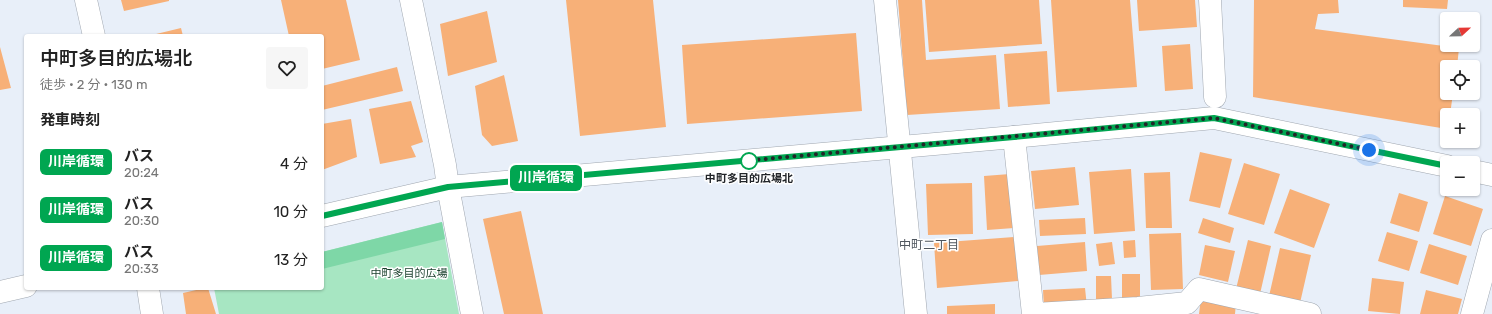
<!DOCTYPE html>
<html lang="ja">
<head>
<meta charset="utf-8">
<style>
  :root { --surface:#fff; --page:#f6f6f6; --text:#222; --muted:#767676 }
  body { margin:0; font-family:Rubik,"Noto Sans JP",sans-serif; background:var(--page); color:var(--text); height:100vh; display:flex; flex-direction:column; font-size:15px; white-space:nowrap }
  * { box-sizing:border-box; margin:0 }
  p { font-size:13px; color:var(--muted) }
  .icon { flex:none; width:22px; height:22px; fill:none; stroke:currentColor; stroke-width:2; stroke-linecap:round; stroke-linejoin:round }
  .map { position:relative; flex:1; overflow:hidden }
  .details { position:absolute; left:24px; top:34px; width:300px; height:256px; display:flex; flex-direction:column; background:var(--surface); border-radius:4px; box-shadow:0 1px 3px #0004 }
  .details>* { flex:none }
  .badge { padding:0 8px; border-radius:6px; font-size:14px; line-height:26px }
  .needle { width:26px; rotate:68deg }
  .controls { position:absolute; left:1440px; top:12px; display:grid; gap:8px }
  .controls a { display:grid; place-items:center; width:40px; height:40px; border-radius:4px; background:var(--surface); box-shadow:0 1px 3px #0004; font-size:20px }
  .you { position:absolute; width:20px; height:20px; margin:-10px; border:3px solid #fff; border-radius:50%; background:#1a73e8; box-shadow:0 0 0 6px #1a73e833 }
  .map>.badge { position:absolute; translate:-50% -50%; box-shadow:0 0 0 2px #fff }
  h2 { padding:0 16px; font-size:15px; line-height:36px }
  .round { display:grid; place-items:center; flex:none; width:42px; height:42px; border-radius:4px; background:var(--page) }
  .summary { display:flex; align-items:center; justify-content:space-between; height:68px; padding:0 16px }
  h1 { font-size:19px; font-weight:600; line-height:30px }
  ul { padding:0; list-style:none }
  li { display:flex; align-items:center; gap:12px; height:48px; padding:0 16px }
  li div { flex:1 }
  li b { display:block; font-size:15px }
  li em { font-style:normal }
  li .badge { min-width:44px; font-weight:700; text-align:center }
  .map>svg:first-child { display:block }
  .green { fill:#a7e6c2 }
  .forest { fill:#7ed7a7 }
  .building { fill:#f7b078 }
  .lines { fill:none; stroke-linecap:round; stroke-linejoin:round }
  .minor-casing { stroke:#a0a7b0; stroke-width:23 }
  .tertiary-casing { stroke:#a0a7b0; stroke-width:23 }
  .minor { stroke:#fff; stroke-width:22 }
  .tertiary { stroke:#fff; stroke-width:22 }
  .line-casing { stroke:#fff; stroke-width:9 }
  .line { stroke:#00a651; stroke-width:6 }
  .walk { stroke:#222529; stroke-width:4; stroke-dasharray:0 7.2 }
  .stop-dot { fill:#fff; stroke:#00a651; stroke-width:2 }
  .labels { text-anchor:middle; stroke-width:3; stroke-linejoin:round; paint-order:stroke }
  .stop-label { font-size:11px; font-weight:bold; fill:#222529; stroke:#fff }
  .park-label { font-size:11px; fill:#163d29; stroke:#fff }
  .neighbourhood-label { font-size:12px; fill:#50575f; stroke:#fff }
</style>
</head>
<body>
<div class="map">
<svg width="1492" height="314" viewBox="0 0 1492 314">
  <rect width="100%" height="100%" fill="#e8eff9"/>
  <path class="green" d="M442 222 459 314H219L214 288H322V252Z"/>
  <path class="forest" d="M442 222 445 239 322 269V252Z"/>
  <path class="building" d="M121 0H169V1L124 11Z
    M281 0H346L360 60 322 69V36H289Z
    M566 0H653L666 127 580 136Z
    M898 0H922L926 60 996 55 1000 109 907 115Z
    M925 0H1039L1042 44 929 52Z
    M1051 0H1130L1137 87 1057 92Z
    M1137 0H1195L1197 27 1139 31Z
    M1254 0H1338L1339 13 1318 14 1315 29 1459 48 1457 67H1447V93H1453L1450 115H1447V129L1253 97Z
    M1403 0H1448L1447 9 1403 7Z
    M487 11 497 62 448 76 440 24Z
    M181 28 183 36H152V35Z
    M856 33 862 111 687 124 682 45Z
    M1190 44 1193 89 1165 91 1162 46Z
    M0 47 11 88 0 90Z
    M1047 51 1050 104 1008 107 1004 54Z
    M397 67 403 91 322 110V86Z
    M504 75 518 141 492 146 482 135 475 86Z
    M411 101 423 142 411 146 416 157 380 164 369 109Z
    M351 119 357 157 322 170V124Z
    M1200 152 1232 159 1220 208 1189 201Z
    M1244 163 1280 174 1264 225 1228 214Z
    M1075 167 1079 205 1035 209 1031 171Z
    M1131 169 1135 231 1094 234 1089 172Z
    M1170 172 1172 228H1146L1144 173Z
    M1010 174 1014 228 987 230 984 176Z
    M972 183 973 234 928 235 926 184Z
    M1290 189 1330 204 1314 248 1274 233Z
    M1399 193 1428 202 1419 232 1390 223Z
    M1445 196 1483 209 1471 246 1433 234Z
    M521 211 543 314H504L483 219Z
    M1085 218 1086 234 1040 236 1039 220Z
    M1203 218 1234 228 1230 243 1198 233Z
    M1387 232 1418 241 1409 271 1378 261Z
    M1181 233 1183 289 1151 290 1149 234Z
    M1014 237 1018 281 937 288 934 243Z
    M1135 240 1136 257 1124 258 1123 241Z
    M1248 240 1271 246 1260 294 1236 289Z
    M1085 242 1087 271 1039 275 1037 246Z
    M1112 242 1115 264 1099 266 1096 244Z
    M1429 244 1467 256 1458 285 1420 273Z
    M1205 245 1235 251 1228 282 1199 275Z
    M1280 248 1311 255 1300 303 1269 296Z
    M1122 274H1140V302H1122Z
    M1096 276H1111L1112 299H1096Z
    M1372 278 1404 282 1400 314 1368 311Z
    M205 288H208L216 314H186L183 293Z
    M1085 288 1087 307 1044 309 1043 290Z
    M1426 290 1462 299 1458 314H1420Z
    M1201 298 1236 303 1235 314H1199Z
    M995 304V314H947V306Z"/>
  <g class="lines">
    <g class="minor-casing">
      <path id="minor" d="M411 0 445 165 448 187 472 314
        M885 0 916 314
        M1210 0 1215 97
        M1014 137 1033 314
        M1035 314 1138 308 1187 303 1199 289 1310 314
        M1472 314 1492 240"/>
    </g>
    <g class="tertiary-casing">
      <path id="tertiary" d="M86 0 94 36
        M1473 171 1492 175
        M322 216 448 187 1014 137 1214 118 1447 166
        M148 288 152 314
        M0 292 26 286"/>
    </g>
    <use href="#minor" class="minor"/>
    <use href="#tertiary" class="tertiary"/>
  </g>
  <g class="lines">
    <g class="line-casing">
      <path id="line" d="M322 216 448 187 1014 137 1214 118 1447 166"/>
    </g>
    <use href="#line" class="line"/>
    <path class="walk" d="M749 161H743L1214 118 1369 150"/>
  </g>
  <circle class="stop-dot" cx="749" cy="161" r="8"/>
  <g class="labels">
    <g class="stop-label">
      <text x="749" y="182">中町多目的広場北</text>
    </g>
    <g class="park-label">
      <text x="409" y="277">中町多目的広場</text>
    </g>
    <g class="neighbourhood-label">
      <text x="929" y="249">中町二丁目</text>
    </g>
  </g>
</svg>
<div class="controls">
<a><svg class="needle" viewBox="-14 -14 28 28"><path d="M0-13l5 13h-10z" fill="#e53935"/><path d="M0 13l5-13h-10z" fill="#767676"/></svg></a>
<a><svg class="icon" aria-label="locate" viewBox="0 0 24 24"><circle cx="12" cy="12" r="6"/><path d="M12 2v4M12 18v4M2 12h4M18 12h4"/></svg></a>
<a>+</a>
<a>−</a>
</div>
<div class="you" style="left:1369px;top:150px"></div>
<b class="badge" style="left:546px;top:178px;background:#00a651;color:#fff">川岸循環</b>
<section class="details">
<div class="summary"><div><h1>中町多目的広場北</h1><p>徒歩 · 2 分 · 130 m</p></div><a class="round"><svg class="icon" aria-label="heart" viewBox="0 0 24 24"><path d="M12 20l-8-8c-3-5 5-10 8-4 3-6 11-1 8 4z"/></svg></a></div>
<h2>発車時刻</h2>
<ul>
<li><span class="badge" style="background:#00a651;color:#fff">川岸循環</span><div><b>バス</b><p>20:24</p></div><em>4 分</em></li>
<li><span class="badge" style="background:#00a651;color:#fff">川岸循環</span><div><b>バス</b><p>20:30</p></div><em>10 分</em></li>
<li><span class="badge" style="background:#00a651;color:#fff">川岸循環</span><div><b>バス</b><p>20:33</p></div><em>13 分</em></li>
</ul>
</section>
</div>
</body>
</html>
